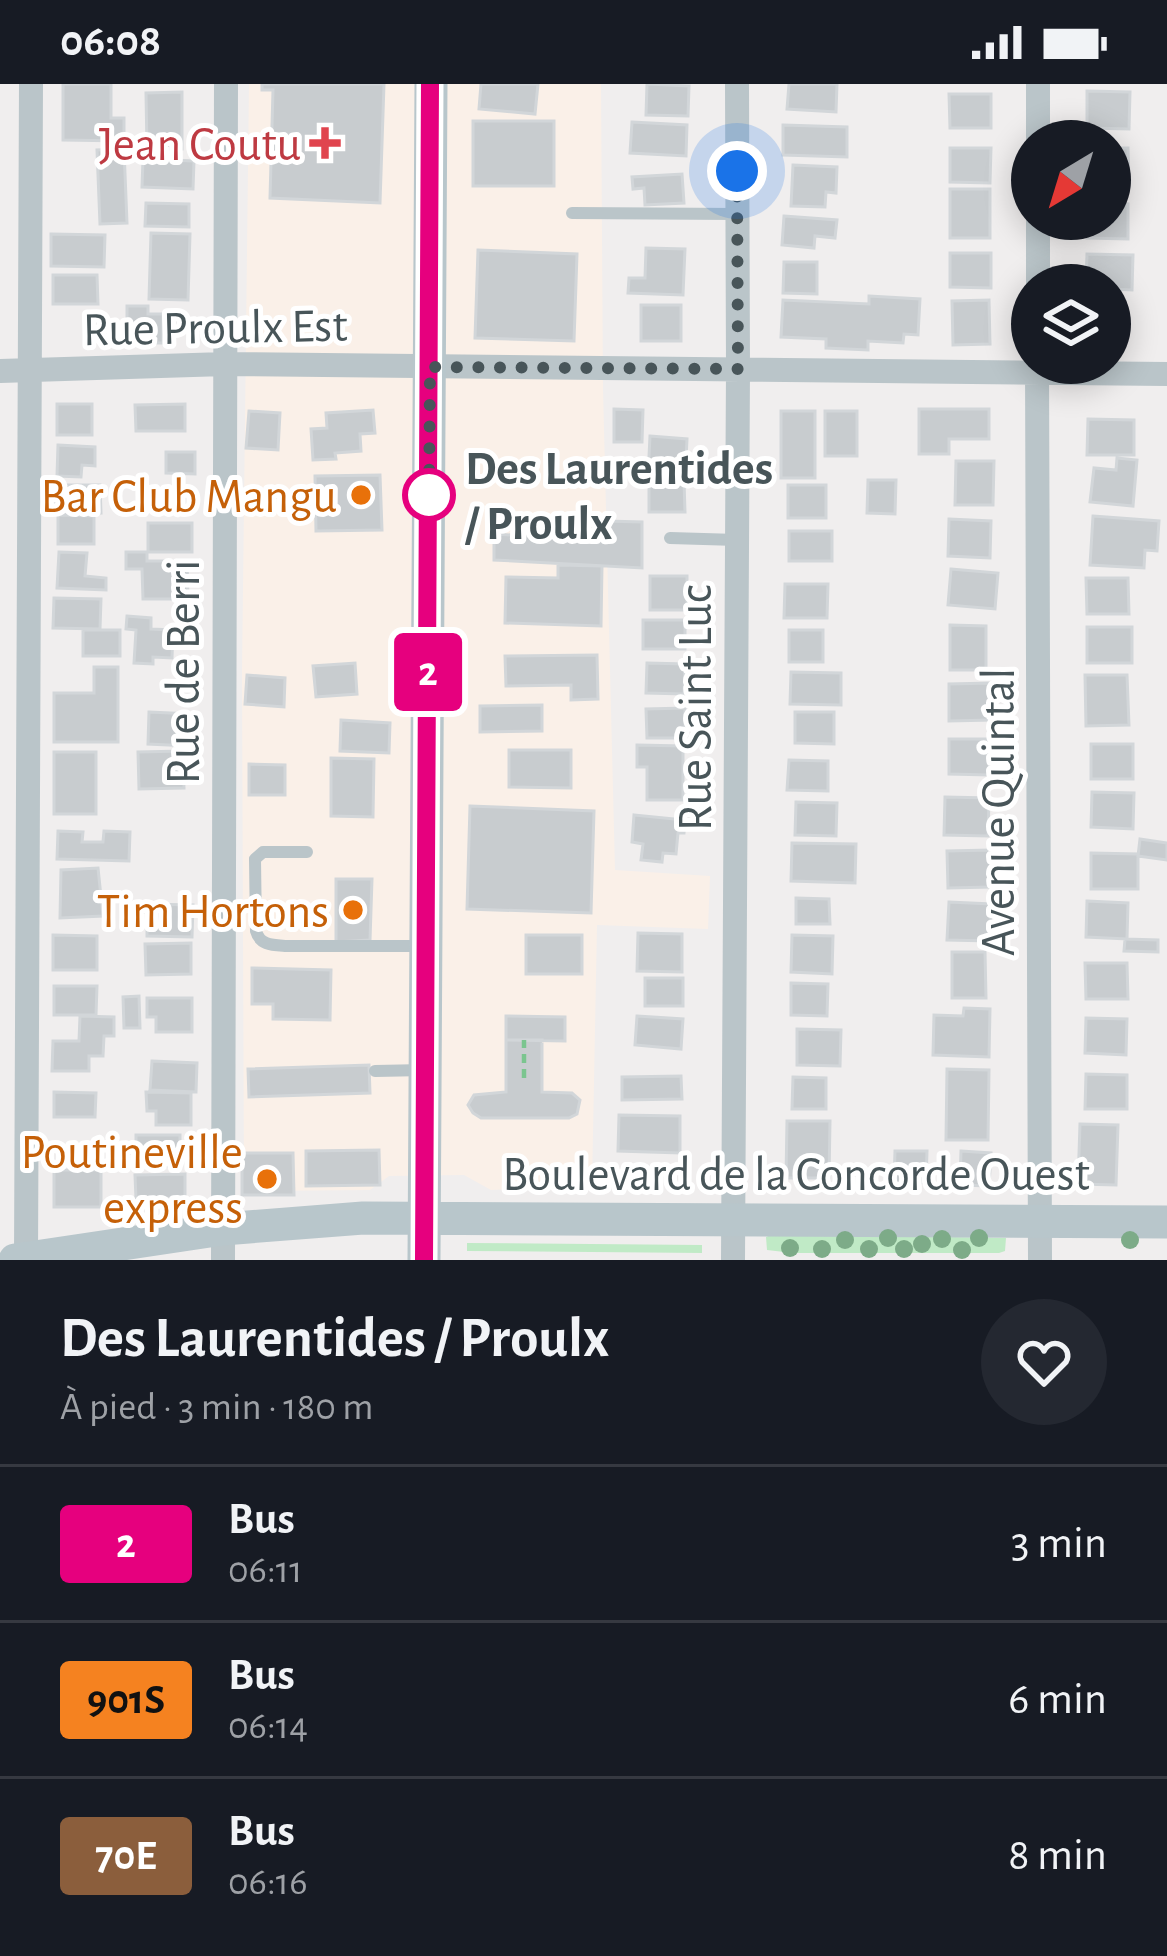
<!DOCTYPE html>
<html lang="fr">
<head>
<meta charset="utf-8">
<style>
  :root { --surface:#171b24; --page:#242831; --text:#f1f3f6; --muted:#9ea1a6; --line:#363941 }
  body { margin:0; font-family:"Alegreya Sans",sans-serif; background:var(--page); color:var(--text); height:100vh; display:flex; flex-direction:column; font-size:45px; white-space:nowrap }
  * { box-sizing:border-box; margin:0 }
  p { font-size:39px; color:var(--muted) }
  .icon { flex:none; width:66px; height:66px; fill:none; stroke:currentColor; stroke-width:2; stroke-linecap:round; stroke-linejoin:round }
  .map { position:relative; height:1176px; overflow:hidden }
  .panel { display:flex; flex-direction:column; background:var(--surface); flex:1 }
  .panel>* { flex:none }
  .badge { padding:0 24px; border-radius:9px; font-size:42px; line-height:78px }
  .needle { width:78px; rotate:218deg }
  .controls { position:absolute; left:1011px; top:36px; display:grid; gap:24px }
  .controls a { display:grid; place-items:center; width:120px; height:120px; border-radius:50%; background:var(--surface); box-shadow:0 6px 30px #0003; font-size:60px }
  .you { position:absolute; width:60px; height:60px; margin:-30px; border:9px solid #fff; border-radius:50%; background:#1a73e8; box-shadow:0 0 0 18px #1a73e833 }
  .map>.badge { position:absolute; translate:-50% -50%; box-shadow:0 0 0 6px #fff }
  .round { display:grid; place-items:center; flex:none; width:126px; height:126px; border-radius:63px; background:var(--page) }
  .head { display:flex; align-items:center; justify-content:space-between; height:204px; padding:0 60px }
  h1 { font-size:57px; font-weight:700; line-height:90px }
  ul { padding:0; list-style:none }
  li { display:flex; align-items:center; gap:36px; height:156px; padding:0 60px; border-top:3px solid var(--line) }
  li div { flex:1 }
  li b { display:block; font-size:45px }
  li em { font-style:normal }
  li .badge { min-width:132px; font-weight:700; text-align:center }
  .status { display:flex; justify-content:space-between; align-items:center; height:84px; padding:0 60px; background:var(--surface); direction:ltr }
  .status svg { height:33px; fill:currentColor }
  .map>svg:first-child { display:block }
  .commercial { fill:#faf0e8 }
  .green { fill:#c0eac6 }
  .building { fill:#c8cccf; stroke:#d2d6d9; stroke-width:3 }
  .lines { fill:none; stroke-linecap:round; stroke-linejoin:round }
  .path { stroke:#7bc58f; stroke-width:4.5; stroke-dasharray:9 6; stroke-linecap:butt }
  .lane { stroke:#bac5c9; stroke-width:12 }
  .street { stroke:#bac5c9; stroke-width:24 }
  .secondary { stroke:#b8c6cb; stroke-width:33 }
  .tree { fill:#7dab88 }
  .line-casing { stroke:#fff; stroke-width:27 }
  .line { stroke:#e6007e; stroke-width:18 }
  .walk { stroke:#485559; stroke-width:12; stroke-dasharray:0 21.6 }
  .health-dot { fill:#e0444e; stroke:#fff; stroke-width:4.5 }
  .food-dot { fill:#e8710a; stroke:#fff; stroke-width:4.5 }
  .stop-dot { fill:#fff; stroke:#e6007e; stroke-width:6 }
  .labels { text-anchor:middle; stroke-width:10; stroke-linejoin:round; paint-order:stroke }
  .health-label { font-size:48px; fill:#be3a42; stroke:#fff; text-anchor:end }
  .street-label { font-size:48px; fill:#485559; stroke:#fff }
  .stop-label { font-size:48px; font-weight:bold; fill:#485559; stroke:#fff; text-anchor:start }
  .food-label { font-size:48px; fill:#c56008; stroke:#fff; text-anchor:end }
</style>
</head>
<body>
<div class="status"><b>06:08</b><svg viewBox="0 0 49 12"><path d="M0 12V9h3v3zM5 12V6h3v6zM10 12V3h3v9zM15 12V0h3v12zM26 1h20v11H26zM47 4h2v5h-2z"/></svg></div>
<div class="map">
<svg width="1167" height="1176" viewBox="0 0 1167 1176">
  <rect width="100%" height="100%" fill="#f0eeee"/>
  <path class="commercial" d="M249 0H601L603 305 615 786 710 792 708 845 597 841 592 1102 491 1106 464 1091 389 1092 370 1106 244 1107 242 588Z"/>
  <path class="green" d="M773 1150 1006 1154 1005 1167 999 1169H793L767 1166 766 1153Z
    M467 1159 702 1161V1169L467 1167Z"/>
  <path class="building" d="M63 0H111V34H124V57L63 56Z
    M262 0H384L380 119 270 114 273 6H262Z
    M481 0H538L535 30 479 25Z
    M647 0 689 2 688 32 646 31Z
    M789 0H837L836 28 787 25Z
    M1087 7 1130 8 1129 45 1087 44Z
    M182 8V65H147L146 9Z
    M949 10H991V44H950Z
    M473 37H554V102H473Z
    M632 38 687 41 686 72 630 69Z
    M783 41 847 43V73L783 71Z
    M950 64H991L990 99 950 98Z
    M1110 64H1128L1129 99H1110Z
    M124 65 127 139 100 140 97 66Z
    M143 75 194 77 193 105 142 103Z
    M793 81 837 83 836 109 826 108 825 123 791 122Z
    M682 90 684 119 645 121 644 104 633 105 632 93Z
    M950 105H990V154H950Z
    M146 119 189 120V143L145 142Z
    M1110 119 1128 120V155L1087 154V135H1110Z
    M784 132 837 136 835 154 815 152 814 164 782 161Z
    M151 149 190 150 188 216 149 215Z
    M51 150 105 151 104 183 51 182Z
    M646 164 685 165 683 211 628 209 629 194H645Z
    M478 166 577 170 574 257 475 254Z
    M950 169H991V204L950 203Z
    M1087 170 1133 171 1132 206 1110 205V201H1086Z
    M784 178H817V210L783 209Z
    M53 191H97L98 220H53Z
    M869 212 920 215 918 251 904 250 903 259 868 257V266L826 264V255L781 253 783 216 869 220Z
    M989 216 990 260 953 261 952 217Z
    M1110 217 1125 218 1123 261 1110 260Z
    M641 221H681V257H641Z
    M127 222H148V230H163V259H127Z
    M57 320H92V351H57Z
    M185 320V347H136L135 321Z
    M614 325 643 326 642 358H614Z
    M919 325H989V355H949V370H919Z
    M373 326 375 349 360 350 361 367 335 369 336 375 313 376 311 345 327 344 326 329Z
    M249 327 280 329 278 366 246 364Z
    M781 327H815V394H781Z
    M825 327H857V372H825Z
    M1088 335 1134 336V371H1087Z
    M650 352 687 355 685 396 648 393Z
    M58 361 95 363V382L82 381 81 393 57 392Z
    M166 368H195V390L166 389Z
    M1117 374 1137 376 1133 422 1090 418 1094 384 1116 386Z
    M956 377H994L993 421H955Z
    M380 391 382 446 316 447 315 392Z
    M868 396H896L895 430 867 429Z
    M684 397 685 428H649V398Z
    M55 401H100L101 429 56 430Z
    M788 401H826V434H788Z
    M58 431 94 432V460H58Z
    M1093 432 1159 437 1157 467 1145 466 1144 484 1090 481Z
    M529 435 642 438V484L494 476V450L528 452Z
    M949 435 991 437 990 474 948 472Z
    M148 439H192V468H148Z
    M789 447H832V477H789Z
    M59 468 87 469 85 492 106 494V506L57 504Z
    M126 468H147V477H187L188 515H143L142 485H126Z
    M558 481 602 482 601 542 505 539 506 493 558 494Z
    M951 485 998 489 995 525 948 521Z
    M650 492H687V526H650Z
    M1086 494H1128L1129 530H1087Z
    M785 500H828L827 534H784Z
    M54 514 101 515 100 545 53 544Z
    M127 532 151 534V545L173 546 172 574 153 573V580L134 579 136 546 126 545Z
    M643 536H685V565H643Z
    M950 541 986 542V586H950Z
    M1087 543H1132V579H1087Z
    M83 546H120V572H83Z
    M789 546H823V578H789Z
    M597 571 598 615 571 616V601L506 602 505 572Z
    M355 579 357 610 316 613 313 582Z
    M647 579 685 580 684 610 646 609Z
    M94 583H118V658H54V609H94Z
    M791 588 841 589V621L790 620Z
    M247 591 285 594 284 623 245 620Z
    M1085 591H1127L1129 641 1086 642Z
    M991 599 992 636 949 637V600Z
    M542 621V647L480 648V622Z
    M685 624V654H647L646 625Z
    M149 628 191 630 189 662 148 660Z
    M795 628H834V660L795 659Z
    M341 636 390 639 389 669 340 667Z
    M949 655H990L989 691 949 690Z
    M1091 660H1133V695H1091Z
    M637 661 683 662V716H647V683H637Z
    M509 666H571V704L509 703Z
    M183 667 184 704 139 705 138 668Z
    M54 668H96V730H54Z
    M331 674 374 675 373 733 331 732Z
    M789 676 828 677V707L787 706Z
    M249 680 285 681V711H249Z
    M1092 708 1134 709 1133 745 1091 743Z
    M945 713 989 714 988 752 944 751Z
    M796 718 837 719 836 752 795 751Z
    M470 722 594 727 591 829 467 825Z
    M634 731 685 736 684 749H678L676 770 663 769 662 778 641 776 643 760 632 758Z
    M58 747 83 748 82 758H103L104 747 130 748 129 777 57 775Z
    M1140 755 1167 759V776L1138 772Z
    M792 759 856 760 855 799 791 797Z
    M990 766 991 803 948 804 947 767Z
    M1091 769 1138 770V805H1091Z
    M98 784 103 832 60 834 61 786Z
    M336 795H372L370 856 336 858Z
    M796 814 829 815 830 840H796Z
    M1087 817 1128 819 1127 855 1086 853Z
    M949 818 991 820 990 857 947 856Z
    M147 820 193 821 192 853 147 852Z
    M638 849 682 850V888L637 887Z
    M53 851 97 852V886H53Z
    M526 851H582V890H526Z
    M792 851 833 852 832 890 791 888Z
    M1125 855 1158 856V868L1124 867Z
    M191 859V890L146 891 145 860Z
    M952 868H985L986 914H952Z
    M1085 879H1127L1128 915H1086Z
    M252 884 331 886 330 936 273 935V920H252Z
    M645 894H683V922H645Z
    M791 899 828 900 827 932 791 931Z
    M54 902H97L96 931H54Z
    M139 912 140 944H124L123 913Z
    M147 914H192V948H156V933H147Z
    M964 924 990 925 989 973 933 971 934 931 963 932Z
    M80 932 114 933V952H104L103 972H89V987H52L53 957H79Z
    M506 932 565 933V957L506 956Z
    M637 932 683 935 681 965 635 961Z
    M1086 934 1127 935 1126 971 1085 969Z
    M797 945 841 946 840 982 797 981Z
    M506 956H542V1008L572 1009 580 1016 577 1030 569 1034H481L473 1029 468 1021 474 1011 506 1008Z
    M152 977 197 979 196 1008 150 1006Z
    M369 981 370 1009 249 1013 248 985Z
    M947 985 989 986 988 1056H946Z
    M1086 990 1127 991V1025H1085Z
    M681 992 682 1015 622 1016V993Z
    M793 993 826 994V1025H792Z
    M54 1008 96 1009 95 1033H54Z
    M146 1008 191 1009V1041H156V1027H147Z
    M619 1031 680 1032V1069L618 1067Z
    M787 1037H830L829 1094H786Z
    M1080 1040 1118 1041 1116 1101 1078 1100Z
    M136 1051H180V1082H153V1078H136Z
    M379 1066 380 1101 306 1102V1067Z
    M895 1067H927L926 1099 894 1098Z
    M961 1067 991 1069 989 1102 960 1101Z
    M242 1069H293L294 1111H242Z
    M54 1086H101V1123H54Z
    M185 1090V1114L136 1115 135 1091Z"/>
  <g class="lines">
    <path class="path" d="M524 994V956"/>
    <path class="lane" d="M572 129 737 130
      M670 454 737 456
      M307 768H263L255 775 256 847C260 862 274 861 287 862H421
      M375 987 425 986"/>
    <path class="street" d="M1038 57V0
      M1038 201V135
      M1037 279 1040 1176
      M0 287 225 280 1167 290
      M26 1176 31 0
      M223 1176 226 0
      M733 1176 738 285 737 0"/>
    <path class="secondary" d="M15 1176 223 1145 363 1134 1167 1138
      M424 1176 431 0"/>
  </g>
  <g class="tree">
    <circle cx="888" cy="1154" r="9"/>
    <circle cx="979" cy="1154" r="9"/>
    <circle cx="942" cy="1155" r="9"/>
    <circle cx="845" cy="1156" r="9"/>
    <circle cx="1130" cy="1156" r="9"/>
    <circle cx="922" cy="1160" r="9"/>
    <circle cx="790" cy="1164" r="9"/>
    <circle cx="822" cy="1165" r="9"/>
    <circle cx="869" cy="1165" r="9"/>
    <circle cx="904" cy="1165" r="9"/>
    <circle cx="962" cy="1166" r="9"/>
  </g>
  <g class="lines">
    <g class="line-casing">
      <path id="line" d="M424 1176 430 0"/>
    </g>
    <use href="#line" class="line"/>
    <path class="walk" d="M429 411V420L430 283 738 285 737 87"/>
  </g>
  <path class="health-dot" d="M319 41h12v12h12v12h-12v12h-12v-12h-12v-12h12z"/>
  <g class="food-dot">
    <circle cx="361" cy="411" r="12"/>
    <circle cx="353" cy="826" r="12"/>
    <circle cx="267" cy="1095" r="12"/>
  </g>
  <circle class="stop-dot" cx="429" cy="411" r="24"/>
  <g class="labels">
    <g class="health-label">
      <text x="301" y="76">Jean Coutu</text>
    </g>
    <g class="street-label">
      <text transform="translate(215 242) rotate(-1)" y="17">Rue Proulx Est</text>
      <text transform="translate(182 588) rotate(-90)" y="17">Rue de Berri</text>
      <text transform="translate(694 624) rotate(-90)" y="17">Rue Saint Luc</text>
      <text transform="translate(997 728) rotate(-90)" y="17">Avenue Quintal</text>
      <text x="796" y="1106">Boulevard de la Concorde Ouest</text>
    </g>
    <g class="stop-label">
      <text x="465" y="400">Des Laurentides<tspan x="465" dy="55">/ Proulx</tspan></text>
    </g>
    <g class="food-label">
      <text x="337" y="428">Bar Club Mangu</text>
      <text x="329" y="843">Tim Hortons</text>
      <text x="243" y="1084">Poutineville<tspan x="243" dy="55">express</tspan></text>
    </g>
  </g>
</svg>
<div class="controls">
<a><svg class="needle" viewBox="-14 -14 28 28"><path d="M0-13l5 13h-10z" fill="#e53935"/><path d="M0 13l5-13h-10z" fill="#9ea1a6"/></svg></a>
<a><svg class="icon" aria-label="layers" viewBox="0 0 24 24"><path d="M12 4l9 5-9 5-9-5zM3 14l9 5 9-5"/></svg></a>
</div>
<div class="you" style="left:737px;top:87px"></div>
<b class="badge" style="left:428px;top:588px;background:#e6007e;color:#fff">2</b>
</div>
<section class="panel">
<div class="head"><div><h1>Des Laurentides / Proulx</h1><p>À pied · 3 min · 180 m</p></div><a class="round"><svg class="icon" aria-label="heart" viewBox="0 0 24 24"><path d="M12 20l-8-8c-3-5 5-10 8-4 3-6 11-1 8 4z"/></svg></a></div>
<ul>
<li><span class="badge" style="background:#e6007e;color:#fff">2</span><div><b>Bus</b><p>06:11</p></div><em>3 min</em></li>
<li><span class="badge" style="background:#f58220;color:#111">901S</span><div><b>Bus</b><p>06:14</p></div><em>6 min</em></li>
<li><span class="badge" style="background:#8b5e3c;color:#fff">70E</span><div><b>Bus</b><p>06:16</p></div><em>8 min</em></li>
</ul>
</section>
</body>
</html>
